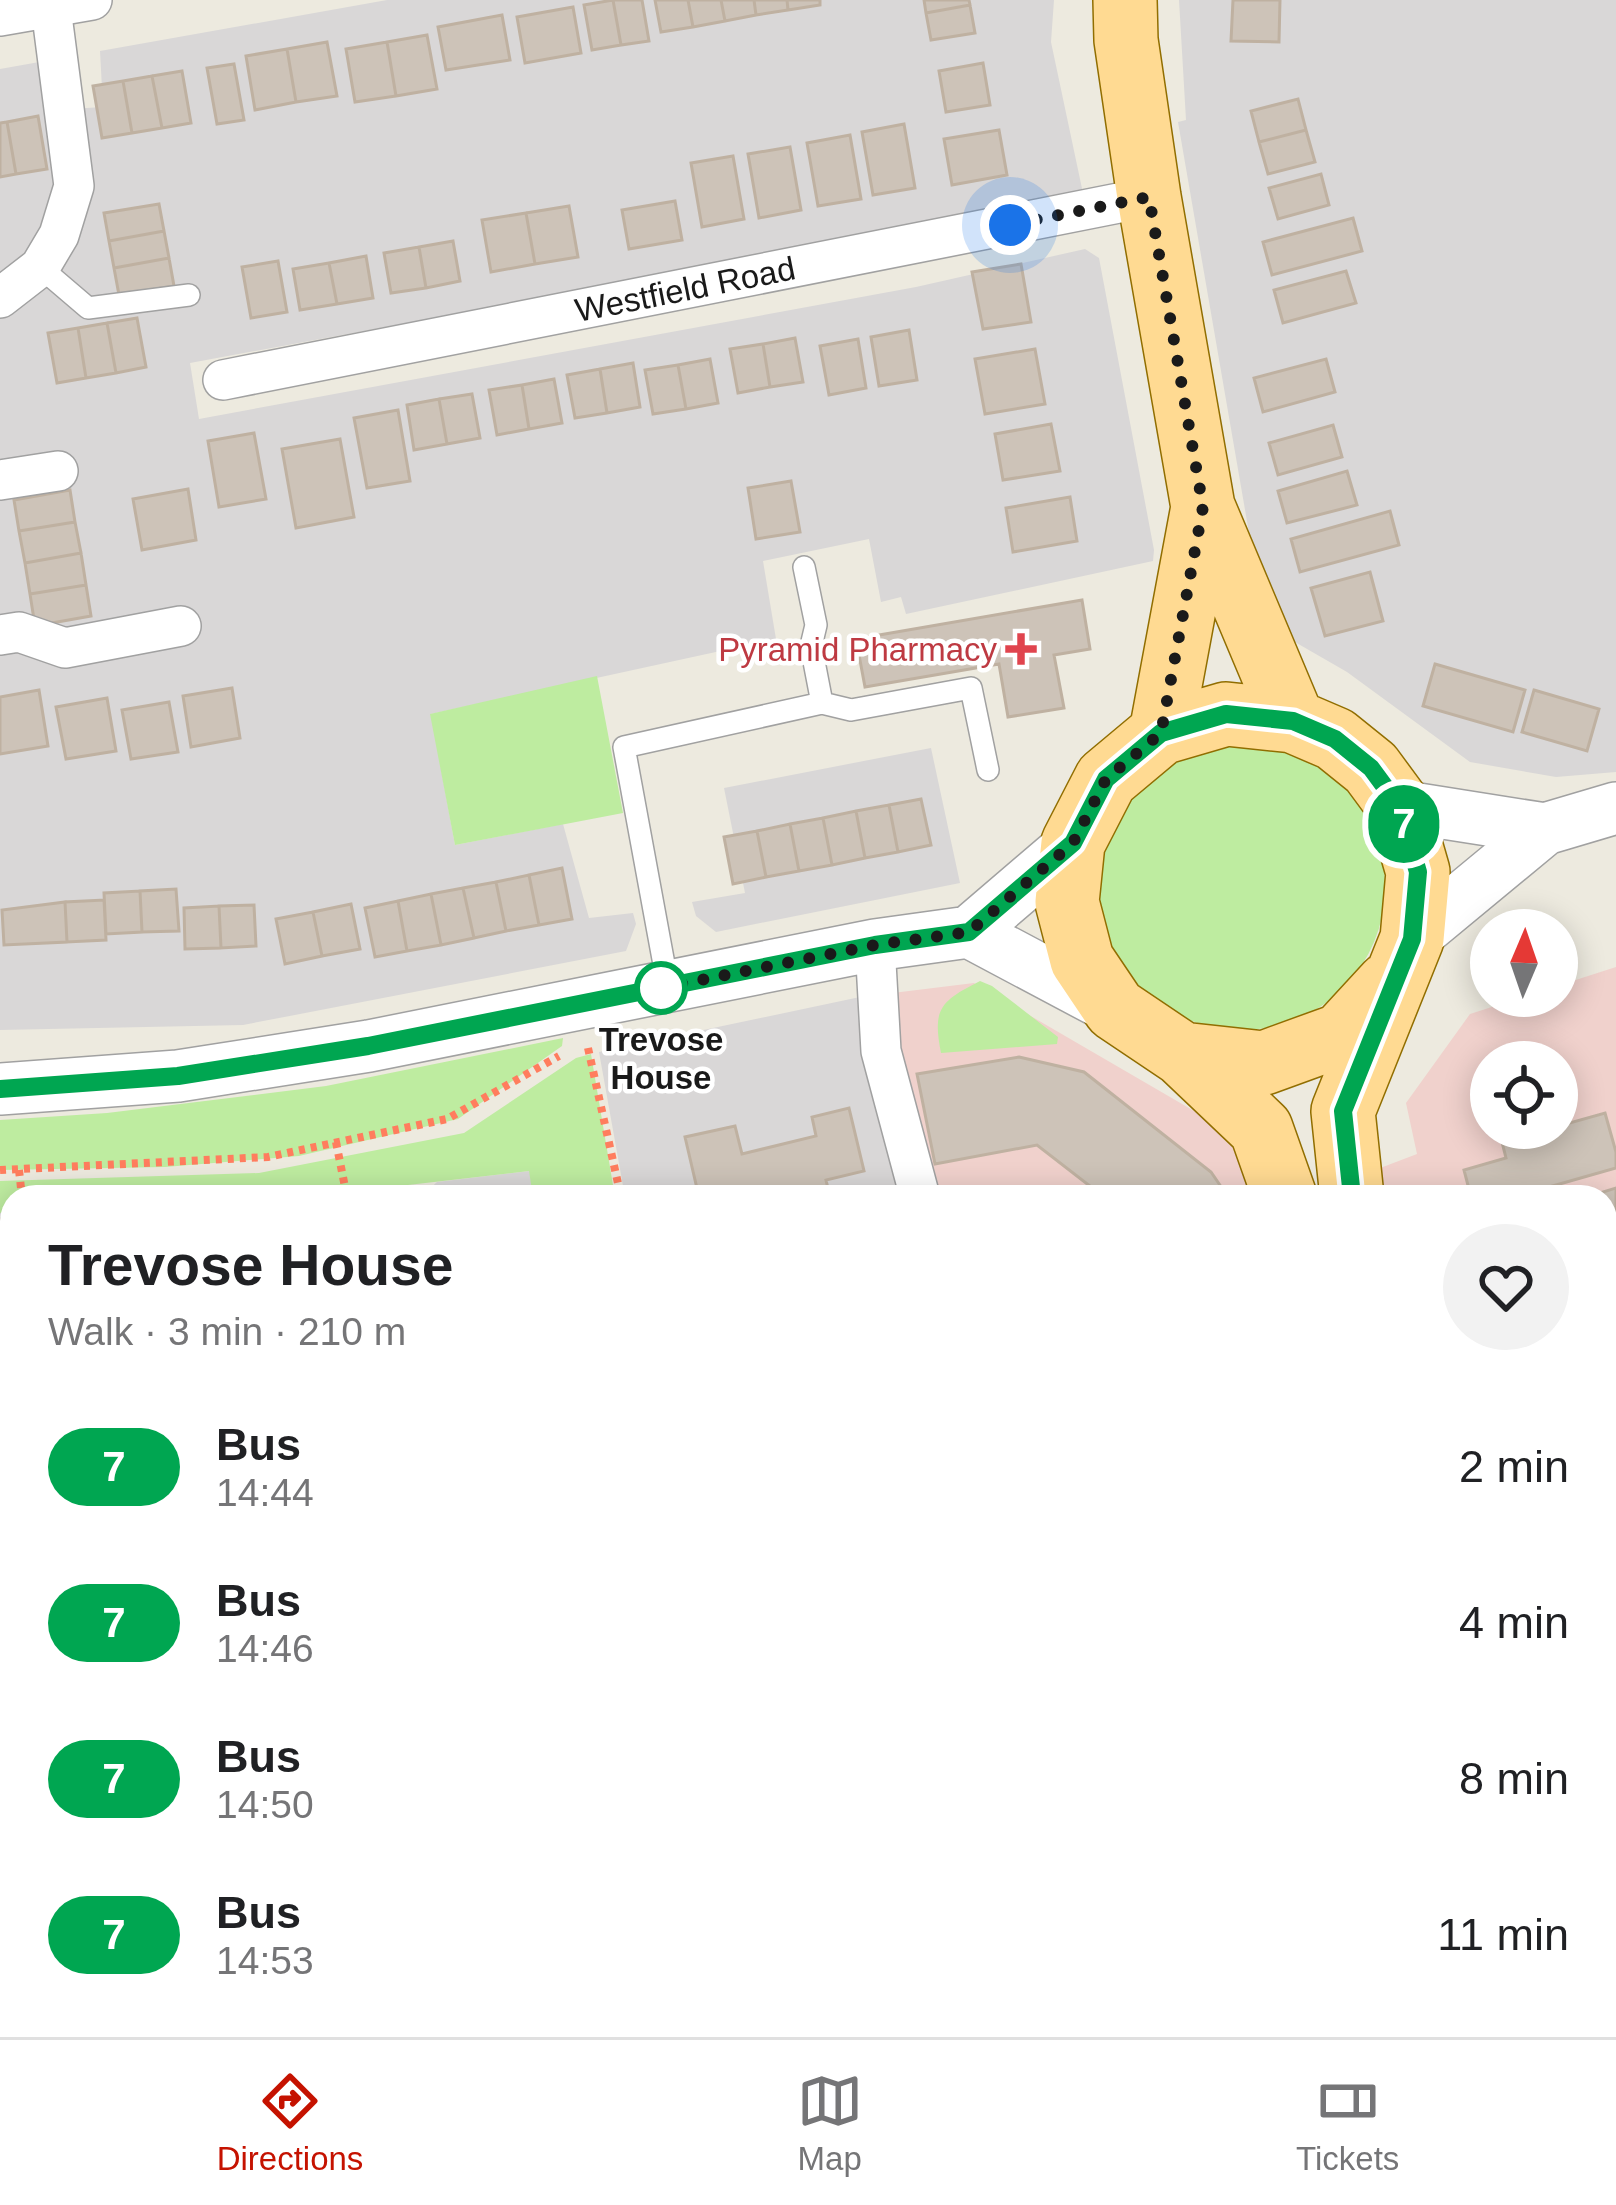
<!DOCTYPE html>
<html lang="en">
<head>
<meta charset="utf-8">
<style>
  :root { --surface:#fff; --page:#f2f2f2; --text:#202124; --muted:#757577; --line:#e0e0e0; --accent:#c51200 }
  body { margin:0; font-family:Arial,sans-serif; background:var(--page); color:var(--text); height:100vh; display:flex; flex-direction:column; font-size:45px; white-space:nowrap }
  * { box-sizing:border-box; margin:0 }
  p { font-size:39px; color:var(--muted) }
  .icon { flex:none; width:66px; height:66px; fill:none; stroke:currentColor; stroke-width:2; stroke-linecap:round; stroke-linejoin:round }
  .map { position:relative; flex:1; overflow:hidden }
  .drawer { position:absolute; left:0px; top:1185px; width:1617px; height:852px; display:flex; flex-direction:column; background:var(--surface); border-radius:36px 36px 0 0; box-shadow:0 6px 30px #0003 }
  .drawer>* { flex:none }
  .badge { padding:0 24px; border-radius:39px; font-size:42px; line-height:78px }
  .needle { width:78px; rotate:2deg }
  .controls { position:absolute; left:1470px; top:909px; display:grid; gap:24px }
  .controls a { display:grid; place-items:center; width:108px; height:108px; border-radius:50%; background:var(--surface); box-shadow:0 6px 30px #0003; font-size:60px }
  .you { position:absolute; width:60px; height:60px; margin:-30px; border:9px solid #fff; border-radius:50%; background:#1a73e8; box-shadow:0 0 0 18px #1a73e833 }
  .map>.badge { position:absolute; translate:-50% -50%; box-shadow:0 0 0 6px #fff }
  .round { display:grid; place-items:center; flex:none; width:126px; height:126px; border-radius:63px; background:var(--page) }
  .overview { display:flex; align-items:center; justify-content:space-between; height:204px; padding:0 48px }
  h1 { font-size:57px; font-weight:700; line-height:90px }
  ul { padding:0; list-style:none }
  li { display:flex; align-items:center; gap:36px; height:156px; padding:0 48px }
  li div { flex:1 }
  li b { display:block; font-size:45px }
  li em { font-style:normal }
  li .badge { min-width:132px; font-weight:700; text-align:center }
  .dock { display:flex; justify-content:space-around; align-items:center; height:168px; border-top:3px solid var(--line); background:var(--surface); font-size:33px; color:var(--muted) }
  .dock a { display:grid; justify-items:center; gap:6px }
  .dock .selected { color:var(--accent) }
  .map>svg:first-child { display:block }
  .residential { fill:#d9d7d7 }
  .commercial { fill:#f0d1cc; fill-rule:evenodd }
  .grass { fill:#beeca0 }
  .building { fill:#cdc3b8; stroke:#bfb1a1; stroke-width:3 }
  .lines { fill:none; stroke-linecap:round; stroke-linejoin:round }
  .service-casing { stroke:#a1a1a1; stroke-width:24 }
  .minor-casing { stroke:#a1a1a1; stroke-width:42 }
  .tertiary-casing { stroke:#a1a1a1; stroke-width:54 }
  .primary-casing { stroke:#916e00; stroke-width:66 }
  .path { stroke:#ff7d5e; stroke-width:8; stroke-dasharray:6 6; stroke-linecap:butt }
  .service { stroke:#fff; stroke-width:21 }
  .minor { stroke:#fff; stroke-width:39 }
  .tertiary { stroke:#fff; stroke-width:51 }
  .primary { stroke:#ffda92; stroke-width:63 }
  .line-casing { stroke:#fff; stroke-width:27 }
  .line { stroke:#00a651; stroke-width:18 }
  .walk { stroke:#1a1a1a; stroke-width:12; stroke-dasharray:0 21.6 }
  .health-dot { fill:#e0444e; stroke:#fff; stroke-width:4.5 }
  .stop-dot { fill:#fff; stroke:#00a651; stroke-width:6 }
  .labels { text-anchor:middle; stroke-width:9; stroke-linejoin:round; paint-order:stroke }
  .street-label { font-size:33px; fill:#1a1a1a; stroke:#fff }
  .health-label { font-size:33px; fill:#be3a42; stroke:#fff; text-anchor:end }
  .stop-label { font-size:33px; font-weight:bold; fill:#1a1a1a; stroke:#fff }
</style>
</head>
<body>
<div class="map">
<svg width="1616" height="2037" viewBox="0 0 1616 2037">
  <rect width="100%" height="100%" fill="#edeadf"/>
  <path class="residential" d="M387 0H1054L1051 42 1084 198 190 363 199 419 916 287 1085 249 1099 258 1154 550 1153 561 906 614 901 597 881 602 869 539 763 561 776 639 431 714 455 845 563 824 589 918 633 913 636 924 626 951 243 1025 0 1030V69L45 61 53 110 103 107 100 51Z
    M1179 0H1616V772L1556 777 1470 762 1347 672 1288 638 1258 585 1178 122 1186 120Z
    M931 748 960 883 716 932 696 916 692 902 745 893 724 788Z
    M860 997 901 1197H625L599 1052Z
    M530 1171 533 1197H421L437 1182Z
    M135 1187 280 1195 339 1191 340 1197H107L106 1192Z
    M12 1211V1391L0 1393V1213Z
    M12 1465V1693L0 1694V1467Z
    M12 1749V2025H737L739 2037H0V1751Z
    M778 2025H1079L1081 2037H780Z"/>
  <path class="commercial" d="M1616 967V1373L1605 1376V1197H1379L1375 1170 1417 1154 1406 1103 1470 1014 1526 996H1557V986ZM1491 1062H1557V1128H1491Z
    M974 983 1244 1140 1266 1197H900L860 997Z
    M1605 1430 1616 1468V2037H1584L1582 2025H1605Z
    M1079 2025H1451L1453 2037H1081Z"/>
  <path class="grass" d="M597 676 623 813 455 845 430 714Z
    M1099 887a143 143 0 1 1 286 0a143 143 0 1 1-286 0Z
    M980 981 992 986 1058 1037 1057 1044 941 1053C932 1008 941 1001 980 981Z
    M563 1038 562 1046 458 1119 299 1156 165 1167 0 1170V1120L107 1113 326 1086Z
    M591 1054 615 1197H533L529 1171 408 1185 407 1197H353L351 1190 280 1195 135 1187 98 1193 97 1197H12V1211L0 1213V1181L259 1173 464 1133 576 1058Z"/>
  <path class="building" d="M613 0 621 45 592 50 584 5Z
    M613 0H642L649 41 621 45Z
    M655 0H688L693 27 661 32Z
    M688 0H721L725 21 693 27Z
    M721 0H754L756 15 725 21Z
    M754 0H787L788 10 756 15Z
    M787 0H820V5L788 10Z
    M924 0H969L970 5 926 13Z
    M1233 0H1280L1279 42 1231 41Z
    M970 5 975 33 931 40 926 13Z
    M573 7 581 53 525 63 517 17Z
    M502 15 510 60 446 70 438 27Z
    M427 35 437 89 396 96 387 42Z
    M327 42 337 96 296 102 287 49Z
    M387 42 396 96 355 102 346 49Z
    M287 49 296 102 255 110 246 56Z
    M983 63 990 105 946 112 939 71Z
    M234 64 244 120 217 124 207 68Z
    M182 71 191 123 162 128 152 76Z
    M152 76 162 128 132 133 123 81Z
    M123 81 132 133 102 138 93 86Z
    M1298 99 1306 130 1259 142 1251 111Z
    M38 116 47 169 16 174 7 122Z
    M7 122 16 174 0 177V123Z
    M904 124 915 188 873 195 862 132Z
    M999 130 1007 175 952 185 944 139Z
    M1306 130 1315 162 1268 174 1259 142Z
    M850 135 861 199 818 206 807 143Z
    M790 147 801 210 759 218 748 154Z
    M733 156 744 219 702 227 691 163Z
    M1321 174 1329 205 1278 219 1269 188Z
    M675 201 682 240 629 249 622 210Z
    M159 204 164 231 109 241 104 213Z
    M569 206 578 257 535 264 526 213Z
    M526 213 535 264 491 272 482 220Z
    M1353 218 1362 251 1272 275 1263 242Z
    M164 231 169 258 114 268 109 241Z
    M453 241 460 281 426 288 419 247Z
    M419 247 426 288 391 293 384 253Z
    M366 256 373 298 337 304 329 263Z
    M169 258 174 286 119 295 114 268Z
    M278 261 287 312 251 318 242 267Z
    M329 263 337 304 300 310 293 269Z
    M1021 264 1031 322 983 329 972 272Z
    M1346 271 1356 303 1283 323 1274 290Z
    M137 318 146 367 116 373 107 323Z
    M107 323 116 373 86 378 78 328Z
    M78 328 86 378 57 383 48 333Z
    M909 330 917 380 879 386 871 337Z
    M795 338 803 382 770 387 763 344Z
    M858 339 866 388 829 395 820 346Z
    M763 344 770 387 738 393 730 349Z
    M1035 349 1045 404 985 414 975 359Z
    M710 359 718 403 686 409 678 365Z
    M1326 359 1335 392 1263 412 1254 378Z
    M633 363 640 407 607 413 600 369Z
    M678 365 686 409 653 414 645 370Z
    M600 369 607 413 575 418 567 375Z
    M554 379 562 423 529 429 522 385Z
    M522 385 529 429 497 435 489 390Z
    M472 394 480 438 447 444 439 399Z
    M439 399 447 444 414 450 407 405Z
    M398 410 410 481 367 488 354 418Z
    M1051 424 1060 471 1003 480 995 434Z
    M1333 425 1342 457 1278 475 1269 443Z
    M254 433 266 499 219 507 208 441Z
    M340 439 354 517 296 528 282 449Z
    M1347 471 1357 505 1287 523 1278 491Z
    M791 481 800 532 756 539 748 488Z
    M188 489 196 540 142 550 133 499Z
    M70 490 75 522 19 531 14 500Z
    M1070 497 1077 541 1013 552 1006 508Z
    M1390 511 1399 545 1300 572 1291 539Z
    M75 522 81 553 25 563 19 531Z
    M81 553 86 585 30 594 25 563Z
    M1370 572 1383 621 1325 636 1311 588Z
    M86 585 91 616 35 626 30 594Z
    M1082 600 1090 649 1054 655 1064 708 1008 717 999 664 865 687 856 639Z
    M1435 664 1525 690 1513 732 1423 706Z
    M232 688 240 738 191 747 183 696Z
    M39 690 48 746 0 754V697Z
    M1534 690 1599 709 1587 751 1522 732Z
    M107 698 116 751 66 759 56 707Z
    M169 702 178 752 131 759 122 710Z
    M921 799 931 845 898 852 889 805Z
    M889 805 898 852 865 858 856 811Z
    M856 811 865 858 832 865 823 818Z
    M823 818 832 865 799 871 790 824Z
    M790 824 799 871 766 877 757 831Z
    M757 831 766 877 733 884 724 837Z
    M562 868 572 919 539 925 529 875Z
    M529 875 539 925 506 931 496 882Z
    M496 882 506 931 474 938 463 888Z
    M463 888 474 938 441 945 431 894Z
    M176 889 179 931 142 932 140 891Z
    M140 891 142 932 106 934 104 893Z
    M431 894 441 945 407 951 398 901Z
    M104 900 106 940 67 942 65 902Z
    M398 901 407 951 375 957 365 908Z
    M65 902 67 942 4 945 2 910Z
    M351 904 360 949 322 956 313 912Z
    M254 905 256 946 221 948 219 906Z
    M219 906 221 948 185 949 184 908Z
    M313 912 322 956 285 964 276 919Z
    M1019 1057 1084 1072 1211 1172 1228 1197H1104L1037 1145 935 1164 917 1074Z
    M849 1108 864 1171 826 1180 830 1197H699L685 1137 735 1126 742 1154 816 1136 812 1117Z
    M1605 1113 1616 1152V1168L1514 1197H1471L1464 1170 1506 1158 1502 1142Z
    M1616 1188V1253L1605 1257V1197H1587Z
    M5 1218 10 1256 0 1257 12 1343V1374L0 1375V1219Z
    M1611 1516 1616 1533V1704L1605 1708V1518Z
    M12 1594V1635L0 1637V1596Z
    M1616 1712V1819L1605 1822V1715Z
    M12 1784V1825L0 1827V1785Z
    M1616 1823V2030L1605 1959V1826Z
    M1155 2025H1273L1275 2037H1156Z"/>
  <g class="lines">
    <g class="service-casing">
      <path id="service" d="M40 267 88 308 189 295
        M804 567 816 625 811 646 822 703
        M668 986 624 747 822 703 851 710 971 688 988 770"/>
    </g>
    <g class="minor-casing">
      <g id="minor">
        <path d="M0 16 92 0"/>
        <path d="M0 298 40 267 59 235 74 186 51 8"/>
        <path id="s1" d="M223 380 1149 197"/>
        <path d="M0 480 58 471"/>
        <path d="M0 635 19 632 65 648 181 626"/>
        <path d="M875 945 881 1051 920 1197"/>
        <path d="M1605 1390 1616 1386"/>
        <path d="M0 1432 12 1429"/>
        <path d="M0 1714 12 1713"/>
      </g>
    </g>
    <g class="tertiary-casing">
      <path id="tertiary" d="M1399 806 1545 829
        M969 932 1114 1009
        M1412 939 1545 829 1616 808
        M0 1089 178 1076 369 1046 875 945 969 932 1073 843"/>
    </g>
    <g class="primary-casing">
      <path id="primary" d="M1125 0 1126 40 1149 197 1203 507 1293 721
        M1161 733 1203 507
        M1182 1054 1264 1063 1341 1035 1388 984
        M1285 1197 1261 1129 1182 1054 1115 1009 1082 960 1067 902 1073 843 1106 779 1161 733 1226 714 1293 721 1335 739 1371 768 1399 806 1418 872 1412 939 1343 1111 1352 1197
        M1476 2025 1478 2037
        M1534 2025 1536 2037"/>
    </g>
    <path class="path" d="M588 1048 621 1197
      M336 1142 347 1197
      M0 1170 268 1157 447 1119 559 1056
      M19 1170 22 1197
      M752 2025 754 2037"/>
    <use href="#service" class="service"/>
    <use href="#minor" class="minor"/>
    <use href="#tertiary" class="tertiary"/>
    <use href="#primary" class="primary"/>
  </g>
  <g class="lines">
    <g class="line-casing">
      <path id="line" d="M0 1089 178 1076 368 1046 875 945 969 932 1073 843 1106 779 1161 733 1226 714 1293 721 1335 739 1371 768 1399 806 1418 872 1412 939 1343 1111 1352 1197"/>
    </g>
    <use href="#line" class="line"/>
    <path class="walk" d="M661 988 875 945 969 932 1073 843 1106 779 1161 733 1203 507 1149 197 1010 225"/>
  </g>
  <path class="health-dot" d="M1015 631h12v12h12v12h-12v12h-12v-12h-12v-12h12z"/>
  <circle class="stop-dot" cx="661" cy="988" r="24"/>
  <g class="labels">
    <g class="street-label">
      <text dy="12" stroke="none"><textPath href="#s1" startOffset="471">Westfield Road</textPath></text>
    </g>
    <g class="health-label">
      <text x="997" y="661">Pyramid Pharmacy</text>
    </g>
    <g class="stop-label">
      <text x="661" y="1051">Trevose<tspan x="661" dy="38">House</tspan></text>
    </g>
  </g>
</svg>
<div class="controls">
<a><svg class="needle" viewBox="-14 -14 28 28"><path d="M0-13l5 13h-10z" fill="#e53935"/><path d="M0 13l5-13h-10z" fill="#757577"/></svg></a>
<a><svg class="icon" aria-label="locate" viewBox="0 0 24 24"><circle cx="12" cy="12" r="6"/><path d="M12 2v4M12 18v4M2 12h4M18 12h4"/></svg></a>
</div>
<div class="you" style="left:1010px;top:225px"></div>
<b class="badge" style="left:1404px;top:824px;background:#00a651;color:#fff">7</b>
<section class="drawer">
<div class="overview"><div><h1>Trevose House</h1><p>Walk · 3 min · 210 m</p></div><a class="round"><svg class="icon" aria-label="heart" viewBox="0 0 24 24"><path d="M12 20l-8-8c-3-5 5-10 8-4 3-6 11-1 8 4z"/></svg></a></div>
<ul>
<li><span class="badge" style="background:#00a651;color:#fff">7</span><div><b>Bus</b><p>14:44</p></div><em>2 min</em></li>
<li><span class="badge" style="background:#00a651;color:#fff">7</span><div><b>Bus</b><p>14:46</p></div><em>4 min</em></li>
<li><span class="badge" style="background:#00a651;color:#fff">7</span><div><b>Bus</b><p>14:50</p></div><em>8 min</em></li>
<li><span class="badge" style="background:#00a651;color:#fff">7</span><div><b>Bus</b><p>14:53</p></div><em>11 min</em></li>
</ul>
</section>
</div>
<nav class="dock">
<a class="selected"><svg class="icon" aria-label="directions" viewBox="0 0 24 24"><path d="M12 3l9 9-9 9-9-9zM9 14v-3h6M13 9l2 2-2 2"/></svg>Directions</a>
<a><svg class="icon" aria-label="map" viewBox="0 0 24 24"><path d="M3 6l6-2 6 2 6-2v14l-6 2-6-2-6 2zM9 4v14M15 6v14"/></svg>Map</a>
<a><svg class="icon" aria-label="tickets" viewBox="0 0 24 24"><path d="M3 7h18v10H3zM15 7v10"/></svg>Tickets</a>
</nav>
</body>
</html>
